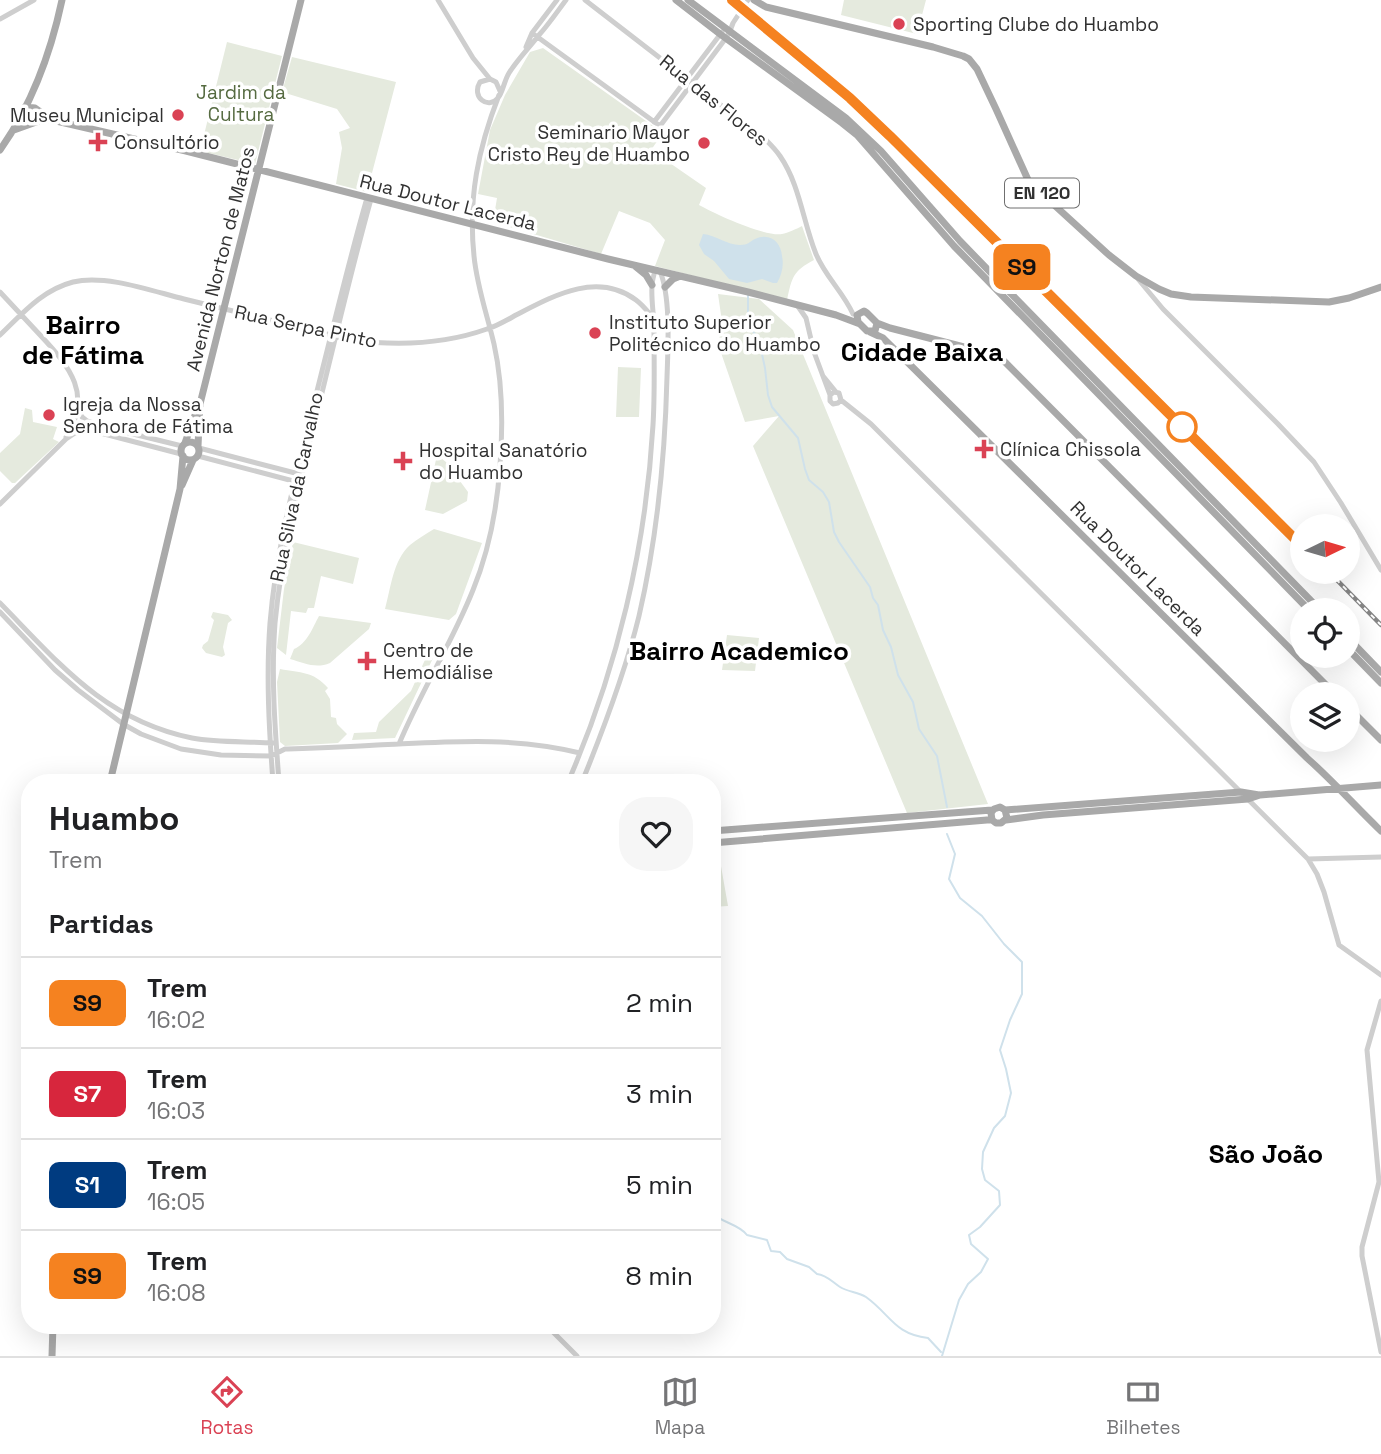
<!DOCTYPE html>
<html lang="pt">
<head>
<meta charset="utf-8">
<style>
  :root { --surface:#fff; --page:#f6f6f6; --text:#202124; --muted:#757577; --line:#e0e0e0; --accent:#da4254 }
  body { margin:0; font-family:"Space Grotesk",sans-serif; background:var(--page); color:var(--text); height:100vh; display:flex; flex-direction:column; font-size:26px; white-space:nowrap }
  * { box-sizing:border-box; margin:0 }
  p { font-size:23px; color:var(--muted) }
  .icon { flex:none; width:38px; height:38px; fill:none; stroke:currentColor; stroke-width:2; stroke-linecap:round; stroke-linejoin:round }
  .map { position:relative; flex:1; overflow:hidden }
  .panel { position:absolute; left:21px; top:774px; width:700px; height:560px; display:flex; flex-direction:column; background:var(--surface); border-radius:28px; box-shadow:0 7px 28px #0002 }
  .panel>* { flex:none }
  .badge { padding:0 14px; border-radius:10px; font-size:24px; line-height:46px }
  .needle { width:46px; rotate:85deg }
  .fabs { position:absolute; left:1290px; top:514px; display:grid; gap:14px }
  .fabs a { display:grid; place-items:center; width:70px; height:70px; border-radius:50%; background:var(--surface); box-shadow:0 7px 28px #0002; font-size:35px }
  .map>.badge { position:absolute; translate:-50% -50%; box-shadow:0 0 0 4px #fff }
  h2 { padding:0 28px; font-size:26px; line-height:63px }
  .round { display:grid; place-items:center; flex:none; width:74px; height:74px; border-radius:28px; background:var(--page) }
  .head { display:flex; align-items:center; justify-content:space-between; height:119px; padding:0 28px }
  h1 { font-size:33px; font-weight:800; line-height:52px }
  ul { padding:0; list-style:none }
  li { display:flex; align-items:center; gap:21px; height:91px; padding:0 28px; border-top:2px solid var(--line) }
  li div { flex:1 }
  li b { display:block; font-size:26px }
  li em { font-style:normal }
  li .badge { min-width:77px; font-weight:700; text-align:center }
  .tab-bar { display:flex; justify-content:space-around; align-items:center; height:98px; border-top:2px solid var(--line); background:var(--surface); font-size:19px; color:var(--muted) }
  .tab-bar a { display:grid; justify-items:center; gap:4px }
  .tab-bar .on { color:var(--accent) }
  .map>svg:first-child { display:block }
  .green { fill:#e5eade }
  .water { fill:#cfe1eb }
  .lines { fill:none; stroke-linecap:round; stroke-linejoin:round }
  .stream { stroke:#cfe1eb; stroke-width:2 }
  .minor { stroke:#cecece; stroke-width:5 }
  .major { stroke:#a9a9a9; stroke-width:7 }
  .rail-casing { stroke:#868686; stroke-width:4.5 }
  .rail { stroke:#fff; stroke-width:2; stroke-dasharray:5; stroke-linecap:butt }
  .line-casing { stroke:#fff; stroke-width:16 }
  .line { stroke:#f58220; stroke-width:10 }
  .poi-dot { fill:#da4254; stroke:#fff; stroke-width:2.5 }
  .stop-dot { fill:#fff; stroke:#f58220; stroke-width:3.5 }
  .labels { text-anchor:middle; stroke-width:7; stroke-linejoin:round; paint-order:stroke }
  .shield { fill:#fff; stroke:#6f6f6f; stroke-width:2 }
  .shield-label { font-size:18px; font-weight:bold; fill:#313131 }
  .poi-label { font-size:19px; fill:#313131; stroke:#fff; text-anchor:start }
  .park-label { font-size:19px; fill:#566b41; stroke:#fff }
  .street-label { font-size:19px; fill:#313131; stroke:#fff }
  .district-label { font-size:26px; font-weight:bold; fill:#000; stroke:#fff }
</style>
</head>
<body>
<div class="map">
<svg width="1381" height="1356" viewBox="0 0 1381 1356">
  <rect width="100%" height="100%" fill="#fff"/>
  <path class="green" d="M844 0H926L917 34 841 15Z
    M227 42 282 56 255 164 200 151Z
    M543 48 663 133 651 150 706 188 699 205C715 214 765 237 782 234 788 233 796 229 802 226L814 260C793 271 792 277 787 300L655 266 665 240 650 223 619 211 601 254 493 222 497 198 478 194 490 130 505 95 530 52Z
    M292 57 396 82 367 192 336 184 342 148 339 132 350 128 337 109 282 92Z
    M718 294 759 299 793 330 988 804 907 813 753 446 779 416 745 422 719 347 721 315Z
    M618 367 641 368 639 417H616Z
    M25 408 32 410 33 422 57 427 53 439 59 442 15 483H12L0 471V453L20 434Z
    M437 455 446 462 468 492 467 501 443 514 425 510Z
    M434 529 482 543 456 614 449 620 385 609C391 588 393 560 410 545 417 539 426 534 434 529Z
    M293 542 359 558 353 584 321 576 314 608H308L306 613 291 611 286 655 277 648 284 589Z
    M213 612 228 615 232 620 228 623 223 647 225 655 222 657 206 653 202 648 203 645 208 641 214 620 211 617Z
    M319 616 371 623 369 629 330 663C316 669 304 663 290 659L294 649C307 644 313 627 319 616Z
    M727 635 759 638 755 671 722 670Z
    M428 653 434 656 395 738 352 740 354 733 376 732 379 722 411 691Z
    M280 669C301 673 313 671 328 688L325 691 330 699 331 717 336 718 337 724 347 734 338 743 285 746 280 742 277 682Z
    M718 849 728 906 712 907V850Z"/>
  <path class="water" d="M703 234C716 235 727 245 740 245 748 245 749 242 755 239 770 232 781 242 782 256 784 265 782 275 777 283H773L762 279 747 283 729 279 714 261 704 254 699 245Z"/>
  <g class="lines">
    <path class="stream" d="M748 295V324L759 340 765 368 768 395 772 407 798 438 805 469 809 480 823 492 829 502 834 532 839 542 870 587 873 598 878 605 883 630 891 647 898 675 913 702 919 729 937 756 947 807
      M712 1213C722 1223 739 1224 747 1235L767 1240 771 1251 780 1252 787 1259 809 1267 817 1274C827 1275 832 1282 840 1287 848 1292 858 1292 866 1297 891 1315 894 1334 928 1338L941 1352
      M942 1356 959 1300 968 1284 981 1272 988 1259 971 1244 969 1235 980 1227 1000 1205 999 1191 985 1180 982 1169 983 1152 994 1128 1005 1116 1011 1093 1006 1069 1000 1050 1010 1020 1022 994V962L1004 944 982 916 960 898 949 879 955 854 947 834"/>
    <path class="minor" d="M438 0 473 58 490 79
      M585 0 766 140C771 145 776 150 780 156 800 185 803 222 816 254 825 276 843 292 853 314
      M0 19 34 0
      M532 33 660 126 726 38 730 31 733 23 748 0
      M526 47 532 33 557 0
      M500 91 496 82 490 79 480 82C471 97 488 110 498 98 503 92 504 81 509 73 518 59 529 48 539 35 549 24 557 12 566 0
      M654 122 722 32
      M1138 279 1163 309 1278 424 1314 462 1341 503 1381 570
      M0 292C14 307 28 322 41 336 70 367 93 395 66 437
      M797 305 806 318 814 352 830 395
      M0 335C22 314 42 290 73 282 105 274 152 291 184 299 239 312 295 326 351 340 397 346 442 345 487 329 497 326 507 320 516 315 553 296 597 271 636 300 643 305 648 312 654 319
      M823 376 836 392
      M841 400 838 403 833 404 830 401V395L834 392 839 393 841 400 871 424 892 445 1308 859 1317 874 1324 892 1339 945 1381 975
      M78 407 82 417 87 421 121 431 182 446
      M199 448 299 474
      M198 456 297 482
      M0 504 66 439 75 433 89 430 181 454
      M0 603C59 663 104 720 192 738 219 743 246 741 273 743
      M0 612 55 670 78 690 123 724 141 734 181 749 221 755 271 756 285 749C315 748 346 747 377 745 447 742 511 736 580 753
      M399 744C421 691 452 643 473 590 489 551 497 508 500 466 503 426 503 384 494 344 487 314 477 287 474 256 468 198 478 149 499 95
      M273 782C269 729 266 676 270 623 276 547 297 472 315 399 332 332 348 264 367 198
      M279 782C275 729 271 677 275 623 282 549 301 476 319 405 336 336 352 267 371 199
      M568 782C617 670 646 547 653 425 655 393 654 361 654 329 654 315 651 300 652 286 652 281 654 275 655 270
      M582 782C604 728 625 673 639 616 657 538 665 457 667 377 668 348 671 298 660 271
      M1308 859 1381 857
      M1381 1001 1367 1050 1379 1182 1362 1247V1256L1381 1352
      M546 1325 577 1356"/>
    <path class="major" d="M676 0 720 34 842 123 857 135 954 246 1310 611
      M688 0 846 118 881 151 960 241 1023 306 1321 611
      M754 0 766 7 933 47 963 56 969 59 977 69 996 109 1029 182 1109 255 1136 276 1159 289 1171 294 1191 297 1329 302 1349 298 1381 287
      M25 107 35 108 52 120
      M23 110 32 118 52 120 186 151 608 259 748 292 836 315 860 324
      M14 130 39 121
      M0 150C31 106 51 52 62 0
      M635 266 646 275 652 285
      M665 287 673 279 678 277
      M877 323 875 331H867L858 322 857 315 864 311 867 313 877 323 890 328 999 356 1336 695
      M870 332 883 338 1307 758C1333 781 1356 807 1381 831
      M181 451a9 9 0 1 1 18 0a9 9 0 1 1-18 0Z
      M185 443 198 407
      M198 446 200 404 301 0
      M182 485 193 460
      M1348 638 1381 672
      M1348 649 1381 683
      M1348 707 1381 740
      M110 782 180 489 183 456
      M1005 810 1241 792 1259 795
      M1006 820 1043 815 1248 799 1260 795 1381 785
      M712 831 992 810
      M712 843 987 820H992L996 823H1001L1007 818 1005 810 1000 807 994 809 991 813 992 820
      M52 1356 53 1325"/>
    <g class="rail-casing">
      <path id="rail" d="M732 0C787 42 839 88 890 136L1302 546
        M1329 572 1381 625"/>
    </g>
    <use href="#rail" class="rail"/>
  </g>
  <g class="lines">
    <g class="line-casing">
      <path id="line" d="M732 0 850 98 890 136 1302 546"/>
    </g>
    <use href="#line" class="line"/>
  </g>
  <g class="poi-dot">
    <circle cx="899" cy="24" r="7"/>
    <circle cx="178" cy="115" r="7"/>
    <path d="M94.5 131.5h7v7h7v7h-7v7h-7v-7h-7v-7h7z"/>
    <circle cx="704" cy="143" r="7"/>
    <circle cx="595" cy="333" r="7"/>
    <circle cx="49" cy="415" r="7"/>
    <path d="M980.5 438.5h7v7h7v7h-7v7h-7v-7h-7v-7h7z"/>
    <path d="M399.5 450.5h7v7h7v7h-7v7h-7v-7h-7v-7h7z"/>
    <path d="M363.5 650.5h7v7h7v7h-7v7h-7v-7h-7v-7h7z"/>
  </g>
  <circle class="stop-dot" cx="1182" cy="427" r="14"/>
  <g class="labels">
    <rect class="shield" x="1005" y="178.5" width="74" height="29" rx="5"/>
    <g class="shield-label">
      <text x="1042" y="199">EN 120</text>
    </g>
    <g class="poi-label">
      <text x="913" y="31">Sporting Clube do Huambo</text>
      <text x="164" y="122" text-anchor="end">Museu Municipal</text>
      <text x="690" y="139" text-anchor="end">Seminario Mayor<tspan x="690" dy="22">Cristo Rey de Huambo</tspan></text>
      <text x="114" y="149">Consultório</text>
      <text x="609" y="329">Instituto Superior<tspan x="609" dy="22">Politécnico do Huambo</tspan></text>
      <text x="63" y="411">Igreja da Nossa<tspan x="63" dy="22">Senhora de Fátima</tspan></text>
      <text x="1000" y="456">Clínica Chissola</text>
      <text x="419" y="457">Hospital Sanatório<tspan x="419" dy="22">do Huambo</tspan></text>
      <text x="383" y="657">Centro de<tspan x="383" dy="22">Hemodiálise</tspan></text>
    </g>
    <g class="park-label">
      <text x="241" y="99">Jardim da<tspan x="241" dy="22">Cultura</tspan></text>
    </g>
    <g class="street-label">
      <text transform="translate(714 100) rotate(39)" y="7">Rua das Flores</text>
      <text transform="translate(448 202) rotate(14)" y="7">Rua Doutor Lacerda</text>
      <text transform="translate(220 259) rotate(-76)" y="7">Avenida Norton de Matos</text>
      <text transform="translate(306 326) rotate(12)" y="7">Rua Serpa Pinto</text>
      <text transform="translate(296 487) rotate(-78)" y="7">Rua Silva da Carvalho</text>
      <text transform="translate(1138 568) rotate(45)" y="7">Rua Doutor Lacerda</text>
    </g>
    <g class="district-label">
      <text x="83" y="334">Bairro<tspan x="83" dy="30">de Fátima</tspan></text>
      <text x="922" y="361">Cidade Baixa</text>
      <text x="739" y="660">Bairro Academico</text>
      <text x="1266" y="1163">São João</text>
    </g>
  </g>
</svg>
<div class="fabs">
<a><svg class="needle" viewBox="-14 -14 28 28"><path d="M0-13l5 13h-10z" fill="#e53935"/><path d="M0 13l5-13h-10z" fill="#757577"/></svg></a>
<a><svg class="icon" aria-label="locate" viewBox="0 0 24 24"><circle cx="12" cy="12" r="6"/><path d="M12 2v4M12 18v4M2 12h4M18 12h4"/></svg></a>
<a><svg class="icon" aria-label="layers" viewBox="0 0 24 24"><path d="M12 4l9 5-9 5-9-5zM3 14l9 5 9-5"/></svg></a>
</div>
<b class="badge" style="left:1022px;top:267px;background:#f58220;color:#111">S9</b>
<section class="panel">
<div class="head"><div><h1>Huambo</h1><p>Trem</p></div><a class="round"><svg class="icon" aria-label="heart" viewBox="0 0 24 24"><path d="M12 20l-8-8c-3-5 5-10 8-4 3-6 11-1 8 4z"/></svg></a></div>
<h2>Partidas</h2>
<ul>
<li><span class="badge" style="background:#f58220;color:#111">S9</span><div><b>Trem</b><p>16:02</p></div><em>2 min</em></li>
<li><span class="badge" style="background:#d7263d;color:#fff">S7</span><div><b>Trem</b><p>16:03</p></div><em>3 min</em></li>
<li><span class="badge" style="background:#003b80;color:#fff">S1</span><div><b>Trem</b><p>16:05</p></div><em>5 min</em></li>
<li><span class="badge" style="background:#f58220;color:#111">S9</span><div><b>Trem</b><p>16:08</p></div><em>8 min</em></li>
</ul>
</section>
</div>
<nav class="tab-bar">
<a class="on"><svg class="icon" aria-label="directions" viewBox="0 0 24 24"><path d="M12 3l9 9-9 9-9-9zM9 14v-3h6M13 9l2 2-2 2"/></svg>Rotas</a>
<a><svg class="icon" aria-label="map" viewBox="0 0 24 24"><path d="M3 6l6-2 6 2 6-2v14l-6 2-6-2-6 2zM9 4v14M15 6v14"/></svg>Mapa</a>
<a><svg class="icon" aria-label="tickets" viewBox="0 0 24 24"><path d="M3 7h18v10H3zM15 7v10"/></svg>Bilhetes</a>
</nav>
</body>
</html>
